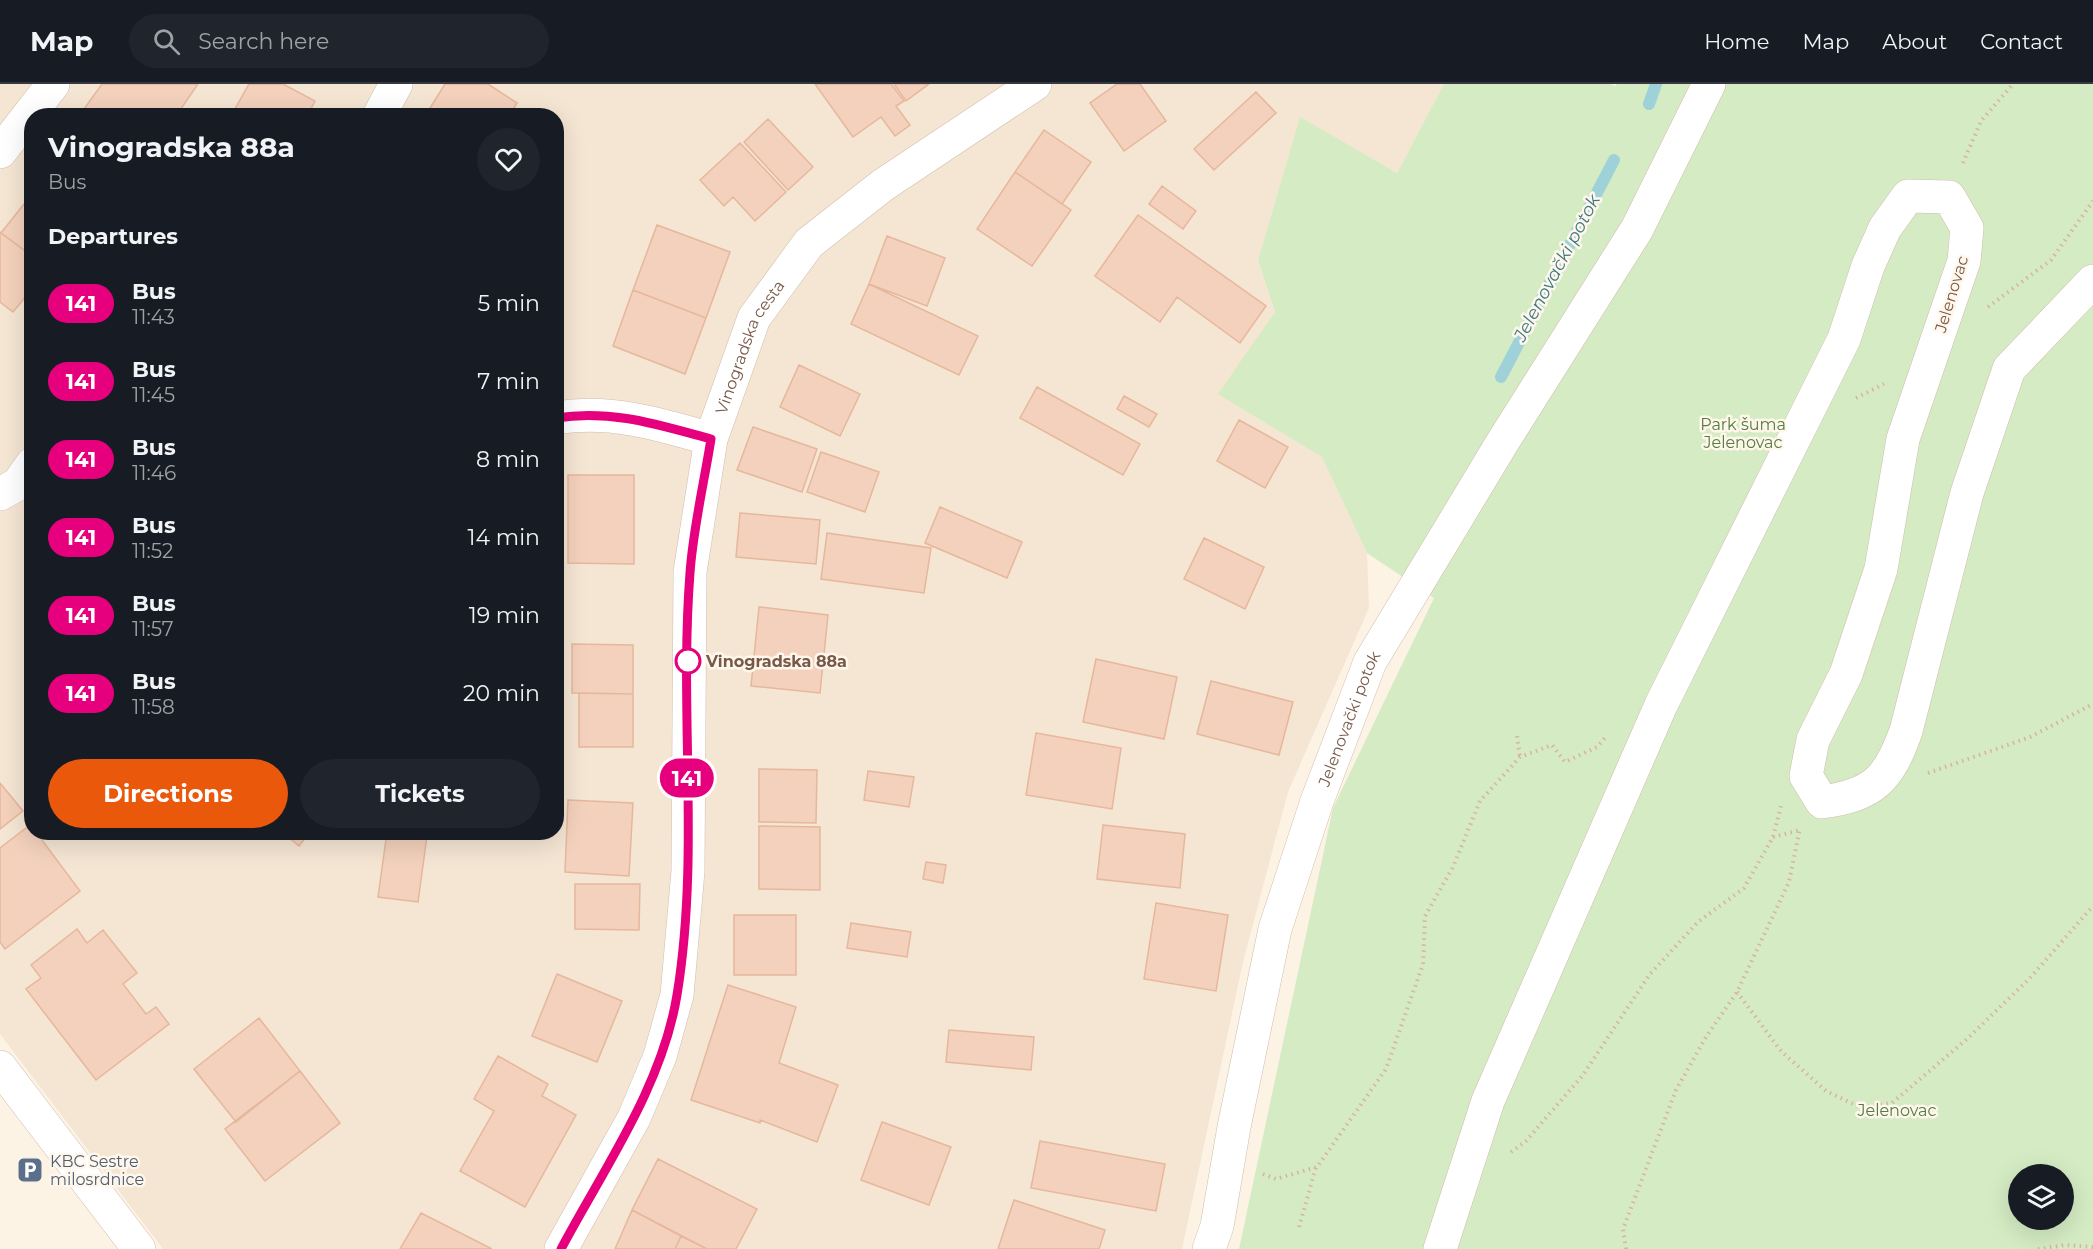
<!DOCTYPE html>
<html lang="en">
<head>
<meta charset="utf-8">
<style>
  :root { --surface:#171b24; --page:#20242c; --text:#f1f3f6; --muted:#9ea1a6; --line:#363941; --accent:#ea580c }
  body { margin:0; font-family:Montserrat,sans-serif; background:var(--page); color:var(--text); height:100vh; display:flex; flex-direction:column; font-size:22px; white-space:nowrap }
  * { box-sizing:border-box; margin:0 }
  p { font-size:20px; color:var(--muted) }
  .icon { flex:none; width:33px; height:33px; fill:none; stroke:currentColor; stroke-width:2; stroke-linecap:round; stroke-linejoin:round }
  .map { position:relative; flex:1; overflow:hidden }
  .panel { position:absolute; left:24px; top:24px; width:540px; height:732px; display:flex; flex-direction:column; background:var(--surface); border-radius:24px; box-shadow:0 6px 24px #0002 }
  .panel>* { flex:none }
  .badge { padding:0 12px; border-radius:20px; font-size:21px; line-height:39px }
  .fabs { position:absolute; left:2008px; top:1080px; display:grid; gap:12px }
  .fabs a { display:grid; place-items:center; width:66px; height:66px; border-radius:50%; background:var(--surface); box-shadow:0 6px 24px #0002; font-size:30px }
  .map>.badge { position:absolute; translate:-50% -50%; box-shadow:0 0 0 3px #fff }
  h2 { padding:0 24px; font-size:22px; line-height:54px }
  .round { display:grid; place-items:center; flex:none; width:63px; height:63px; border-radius:32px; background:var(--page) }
  .headline { display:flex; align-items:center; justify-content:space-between; height:102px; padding:0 24px }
  h1 { font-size:28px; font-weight:700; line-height:45px }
  .button { display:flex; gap:12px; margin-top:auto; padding:12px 24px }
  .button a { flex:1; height:69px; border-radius:36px; background:var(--accent); color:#fff; font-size:24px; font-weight:700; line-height:69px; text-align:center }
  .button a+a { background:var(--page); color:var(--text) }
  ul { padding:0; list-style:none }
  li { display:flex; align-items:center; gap:18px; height:78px; padding:0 24px }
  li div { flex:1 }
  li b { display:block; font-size:22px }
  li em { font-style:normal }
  li .badge { min-width:66px; font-weight:700; text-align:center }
  header { display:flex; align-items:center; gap:36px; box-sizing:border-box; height:84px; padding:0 30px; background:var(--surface); border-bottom:2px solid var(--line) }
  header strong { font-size:28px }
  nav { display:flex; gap:33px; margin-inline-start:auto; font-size:21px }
  .search { width:420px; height:54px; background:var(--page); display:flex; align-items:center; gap:15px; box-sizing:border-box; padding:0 21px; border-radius:33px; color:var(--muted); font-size:22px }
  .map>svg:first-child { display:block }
  .residential { fill:#f5e5d3; fill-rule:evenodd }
  .green { fill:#d4ebc3; fill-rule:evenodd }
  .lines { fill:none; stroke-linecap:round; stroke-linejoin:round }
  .stream { stroke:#9fd1d9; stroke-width:12 }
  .building { fill:#f3d1bc; stroke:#e6b79c; stroke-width:1.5 }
  .minor-casing { stroke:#d1bdad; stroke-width:34 }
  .tertiary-casing { stroke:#d1bdad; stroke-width:34 }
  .path { stroke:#d8b49f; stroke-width:4; stroke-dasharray:1.5 4.5; stroke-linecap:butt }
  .minor { stroke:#fff; stroke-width:33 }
  .tertiary { stroke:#fff; stroke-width:33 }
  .line-casing { stroke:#fff; stroke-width:14 }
  .line { stroke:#e6007e; stroke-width:9 }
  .stop-dot { fill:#fff; stroke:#e6007e; stroke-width:3 }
  .labels { text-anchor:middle; stroke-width:5; stroke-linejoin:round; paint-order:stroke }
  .street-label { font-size:16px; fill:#775949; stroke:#fff7ec }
  .park-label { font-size:16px; fill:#547d41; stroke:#fff7ec }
  .stop-label { font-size:16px; font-weight:bold; fill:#775949; stroke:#fff7ec; text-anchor:start }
  .service-label { font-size:16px; fill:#4e5e75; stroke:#fff7ec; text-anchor:start }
  .water-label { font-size:18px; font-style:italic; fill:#3f7a83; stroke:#fff7ec }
</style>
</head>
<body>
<header>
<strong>Map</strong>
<div class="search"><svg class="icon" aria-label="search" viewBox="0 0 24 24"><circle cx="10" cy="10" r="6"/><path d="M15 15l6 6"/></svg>Search here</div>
<nav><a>Home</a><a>Map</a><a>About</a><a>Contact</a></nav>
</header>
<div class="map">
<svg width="2093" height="1165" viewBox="0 0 2093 1165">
  <rect width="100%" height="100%" fill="#fdf3e5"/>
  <path class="residential" d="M0 0H1444L1397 89 1300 34 1258 176 1275 228 1219 310 1322 373 1367 469 1369 524 1288 708 1243 878 1182 1165H163L0 950ZM32 32H556V748H32Z"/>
  <path class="green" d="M1444 0H1611L1615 2 1617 0H2093V1165H1239L1333 724 1434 514 1367 469 1322 373 1218 310 1275 228 1258 176 1300 33 1397 89ZM2019 1090H2064V1136H2019Z"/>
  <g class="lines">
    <path class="stream" d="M1649 20 1656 0
      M1501 293 1614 76"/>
  </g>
  <path class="building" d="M102 0H198L176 32H79Z
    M249 0H283L315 17 307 32H231Z
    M445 0H488L517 19 509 32H425Z
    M815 0H891L904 17 896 22 910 41 895 52 881 33 853 53Z
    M894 0H929L906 17Z
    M1117 0H1140L1166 37 1124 67 1090 19Z
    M1256 8 1276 29 1214 86 1194 65Z
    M768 35 813 83 788 106 744 58Z
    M1044 46 1091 78 1062 120 1015 88Z
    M740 59 786 108 755 137 733 113 724 122 700 96Z
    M1015 88 1071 126 1032 182 977 145Z
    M1162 102 1196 127 1183 145 1149 120Z
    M32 110V172L1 149Z
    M1138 131 1266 222 1240 259 1177 213 1160 238 1095 192Z
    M657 141 730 168 706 234 633 206Z
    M0 148 32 172V205L13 228 0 218Z
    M887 152 945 174 927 222 869 200Z
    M869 200 978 252 959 291 851 240Z
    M633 206 706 234 685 290 613 262Z
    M799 281 860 310 840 352 780 323Z
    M1037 303 1140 360 1123 391 1020 334Z
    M1124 312 1157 330 1149 343 1117 325Z
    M1239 336 1288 363 1265 404 1217 377Z
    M753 343 817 365 802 408 737 386Z
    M821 368 879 388 865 428 807 408Z
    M568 391H634V480L568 479Z
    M940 423 1022 458 1007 494 925 459Z
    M740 429 820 436 816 480 736 473Z
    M827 449 931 464 924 509 821 495Z
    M1204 454 1264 483 1245 525 1184 495Z
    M759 523 828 531 820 609 751 602Z
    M572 560 633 561V610L572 609Z
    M1096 575 1177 593 1164 655 1083 638Z
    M1211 597 1293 618 1279 671 1197 650Z
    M579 609 633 610V663H579Z
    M1036 649 1121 664 1112 725 1026 711Z
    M759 685 817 686 816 739 759 738Z
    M868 687 914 693 909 723 864 716Z
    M0 699 23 727 0 745Z
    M568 716 633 719 629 792 565 788Z
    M30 741 32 748H36L80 807 5 865 0 858V764Z
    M1103 741 1185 750 1180 804 1097 795Z
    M759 742 820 743V806L759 805Z
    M282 748H310L299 762Z
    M387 748H425L427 752 418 818 378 813Z
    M926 778 946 781 943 799 923 795Z
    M575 800H640L639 846 575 845Z
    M1156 819 1228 831 1216 907 1144 895Z
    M734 831H796V891H734Z
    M851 839 911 848 907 873 847 864Z
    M77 845 87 859 103 846 137 889 123 900 146 930 156 923 169 940 96 996 26 905 41 894 31 881Z
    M557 890 622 917 597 978 532 952Z
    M728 901 796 923 779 979 838 1001 817 1058 760 1036V1039L691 1016Z
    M259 934 300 987 236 1038 194 985Z
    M949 946 1034 953 1031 986 946 978Z
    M498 972 548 1000 542 1012 576 1031 525 1123 460 1087 494 1027 474 1015Z
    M300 987 340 1039 265 1097 225 1045Z
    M882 1038 951 1063 929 1121 861 1096Z
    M1040 1057 1165 1080 1156 1127 1031 1104Z
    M658 1075 757 1125 736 1165H707L632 1126Z
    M1014 1116 1105 1146 1099 1165H998Z
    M632 1126 681 1152 675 1165H615Z
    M421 1129 492 1165H400Z
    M681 1152 707 1165H675Z"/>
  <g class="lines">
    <g class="minor-casing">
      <g id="minor">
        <path d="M379 32 396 0"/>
        <path d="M0 68 53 0"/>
        <path d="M556 334C611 325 659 340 711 355"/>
        <path d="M0 410 18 400 32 380"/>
        <path d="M0 983 139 1165"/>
        <path id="s1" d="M561 1165 634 1034 660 972 677 911 688 787 690 488 711 355 754 234 809 159 883 101 1035 0"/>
        <path id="s2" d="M1209 1165 1217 1142 1234 1043 1275 845 1317 717 1370 578 1502 359 1637 145 1709 0"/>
      </g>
    </g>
    <g class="tertiary-casing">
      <path id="tertiary" d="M1440 1165 1488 1017 1661 621 1844 255 1868 182 1885 144 1908 112 1949 113 1967 144 1964 177 1903 355 1881 485 1846 590 1813 656 1806 692 1822 718C1874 711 1889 695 1906 647L1967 409 2009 285 2093 197"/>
    </g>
    <path class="path" d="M1963 79 1981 37 2013 0
      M1988 223 2051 176 2093 117
      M1856 314 1884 300
      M1517 652 1520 673
      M1928 689 2030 653 2093 620
      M1773 753 1800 746
      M1737 908 1781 967 1826 1007 1860 1023 1892 1019 1967 955 2030 894 2093 822
      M1511 1068 1526 1057 1583 991 1650 890 1698 838 1744 804 1773 753 1781 722
      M1263 1090 1276 1095 1317 1083 1386 985 1423 880 1425 832 1453 783 1480 717 1520 673 1552 661 1565 678 1597 663 1605 654
      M1299 1143 1316 1083
      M1626 1165 1623 1145 1676 1006 1706 953 1737 908 1789 798 1800 744
      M2038 1165 2066 1161 2093 1163"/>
    <use href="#minor" class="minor"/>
    <use href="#tertiary" class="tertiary"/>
  </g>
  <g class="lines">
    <g class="line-casing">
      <path id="line" d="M556 334C611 325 659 341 711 355 704 399 693 445 690 489 679 629 700 771 677 911 662 1003 604 1084 561 1165"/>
    </g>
    <use href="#line" class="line"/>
  </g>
  <defs>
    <g id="parking-square" transform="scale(1.35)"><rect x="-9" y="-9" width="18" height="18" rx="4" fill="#5c6f8a" stroke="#fff7ec"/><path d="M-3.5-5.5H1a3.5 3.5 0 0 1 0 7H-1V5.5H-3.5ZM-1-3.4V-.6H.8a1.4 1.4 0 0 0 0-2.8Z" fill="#fff"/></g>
  </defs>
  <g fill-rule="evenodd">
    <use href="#parking-square" x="30" y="1086"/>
  </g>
  <circle class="stop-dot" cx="688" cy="577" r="12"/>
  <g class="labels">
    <g class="street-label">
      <text transform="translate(1951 210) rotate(-73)" y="6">Jelenovac</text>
      <text dy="6" stroke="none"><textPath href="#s1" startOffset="939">Vinogradska cesta</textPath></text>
      <text dy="6" stroke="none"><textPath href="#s2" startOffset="550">Jelenovački potok</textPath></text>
    </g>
    <g class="park-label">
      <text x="1743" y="346">Park šuma<tspan x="1743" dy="18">Jelenovac</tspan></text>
      <text x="1897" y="1032">Jelenovac</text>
    </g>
    <g class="stop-label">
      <text x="706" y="583">Vinogradska 88a</text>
    </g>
    <g class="service-label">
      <text x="50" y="1083">KBC Sestre<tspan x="50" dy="18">milosrdnice</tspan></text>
    </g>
    <g class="water-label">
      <text transform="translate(1557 184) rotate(-62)" y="6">Jelenovački potok</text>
    </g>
  </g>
</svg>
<div class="fabs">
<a><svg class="icon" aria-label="layers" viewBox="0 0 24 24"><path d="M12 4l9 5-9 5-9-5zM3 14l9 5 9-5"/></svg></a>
</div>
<b class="badge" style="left:687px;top:694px;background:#e6007e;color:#fff">141</b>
<section class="panel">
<div class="headline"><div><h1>Vinogradska 88a</h1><p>Bus</p></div><a class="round"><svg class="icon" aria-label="heart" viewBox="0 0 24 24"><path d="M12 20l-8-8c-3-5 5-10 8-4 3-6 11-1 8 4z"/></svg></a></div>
<h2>Departures</h2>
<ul>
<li><span class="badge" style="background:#e6007e;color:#fff">141</span><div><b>Bus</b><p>11:43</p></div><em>5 min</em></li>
<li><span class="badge" style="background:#e6007e;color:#fff">141</span><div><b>Bus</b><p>11:45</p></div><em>7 min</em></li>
<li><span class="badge" style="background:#e6007e;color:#fff">141</span><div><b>Bus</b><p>11:46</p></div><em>8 min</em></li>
<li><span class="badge" style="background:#e6007e;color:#fff">141</span><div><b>Bus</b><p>11:52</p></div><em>14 min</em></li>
<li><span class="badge" style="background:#e6007e;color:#fff">141</span><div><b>Bus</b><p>11:57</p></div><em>19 min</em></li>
<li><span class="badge" style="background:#e6007e;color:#fff">141</span><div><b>Bus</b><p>11:58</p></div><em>20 min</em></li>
</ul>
<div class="button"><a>Directions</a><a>Tickets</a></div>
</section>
</div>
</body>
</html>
